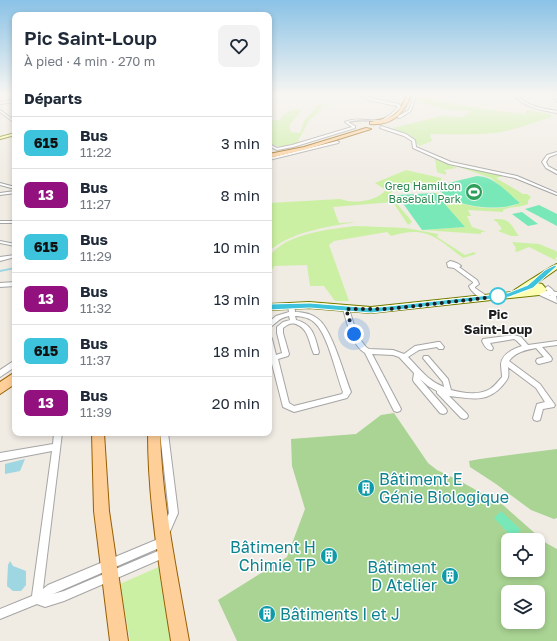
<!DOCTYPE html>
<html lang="fr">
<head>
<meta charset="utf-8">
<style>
  :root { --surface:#fff; --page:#f2f2f3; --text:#1f2937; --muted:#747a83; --line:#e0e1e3 }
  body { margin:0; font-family:"Golos Text",sans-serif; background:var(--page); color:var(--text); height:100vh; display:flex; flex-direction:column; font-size:15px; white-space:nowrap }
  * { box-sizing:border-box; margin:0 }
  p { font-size:13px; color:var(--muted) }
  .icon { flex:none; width:22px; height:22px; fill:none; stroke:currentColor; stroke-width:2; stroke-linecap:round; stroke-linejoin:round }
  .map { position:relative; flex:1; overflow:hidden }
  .panel { position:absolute; left:12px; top:12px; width:260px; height:424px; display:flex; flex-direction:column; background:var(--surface); border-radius:8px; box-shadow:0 2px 6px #0003 }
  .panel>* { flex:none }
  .badge { padding:0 8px; border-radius:6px; font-size:14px; line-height:26px }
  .buttons { position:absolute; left:501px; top:533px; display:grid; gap:8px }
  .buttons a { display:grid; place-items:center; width:44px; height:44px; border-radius:8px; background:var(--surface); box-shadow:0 2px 6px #0003; font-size:20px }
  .you { position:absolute; width:20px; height:20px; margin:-10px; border:3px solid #fff; border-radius:50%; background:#1a73e8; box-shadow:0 0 0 6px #1a73e833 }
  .map>.badge { position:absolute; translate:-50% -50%; box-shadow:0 0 0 2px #fff }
  h2 { padding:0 12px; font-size:15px; line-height:36px }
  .round { display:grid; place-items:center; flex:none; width:42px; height:42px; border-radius:8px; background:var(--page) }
  .summary { display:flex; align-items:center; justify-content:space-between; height:68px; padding:0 12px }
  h1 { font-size:19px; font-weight:600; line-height:30px }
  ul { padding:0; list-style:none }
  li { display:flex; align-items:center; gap:12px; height:52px; padding:0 12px; border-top:1px solid var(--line) }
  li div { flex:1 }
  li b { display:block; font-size:15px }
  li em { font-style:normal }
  li .badge { min-width:44px; font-weight:700; text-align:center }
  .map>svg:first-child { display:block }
  .grass { fill:#ccf0a3 }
  .forest { fill:#a9d493; fill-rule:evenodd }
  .pitch { fill:#78e8b8 }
  .water { fill:#9ed6e2 }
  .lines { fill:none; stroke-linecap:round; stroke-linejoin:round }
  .canal { fill:#9ed6e2; fill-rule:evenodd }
  .minor-casing { stroke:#a5a5a5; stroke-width:2 }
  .tertiary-casing { stroke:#a5a5a5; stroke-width:2 }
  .secondary-casing { stroke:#717a00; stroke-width:2 }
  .primary-casing { stroke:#985f00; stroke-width:2 }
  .minor { fill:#fff; fill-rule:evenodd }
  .tertiary { fill:#fff; fill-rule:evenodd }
  .secondary { fill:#feffb2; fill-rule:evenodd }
  .primary { fill:#ffcf99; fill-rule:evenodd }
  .line { fill:#3dc4dc; stroke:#fff }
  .walk { stroke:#1e1e1e; stroke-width:4; stroke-dasharray:0 7.2 }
  .stop-dot { fill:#fff; stroke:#3dc4dc; stroke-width:2 }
  .labels { text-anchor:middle; stroke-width:3; stroke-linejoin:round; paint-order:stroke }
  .far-leisure-label { font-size:11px; fill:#27864d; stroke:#fff; text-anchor:end }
  .stop-label { font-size:13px; font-weight:bold; fill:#1e1e1e; stroke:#fff }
  .near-culture-label { font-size:16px; fill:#0d838f; stroke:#fff; text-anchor:start }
</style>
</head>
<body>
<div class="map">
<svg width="557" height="641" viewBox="0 0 557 641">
  <rect width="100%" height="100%" fill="#f0ebe3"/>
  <path class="grass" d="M418 96 481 109 525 114 526 110 550 114 552 117C533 123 514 130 495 133 473 135 451 134 430 134L432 141 419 146 411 136 393 128 441 116 463 117 471 111 448 110 416 102Z
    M339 102 323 106 317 114 310 119 298 141 302 142 282 147 269 144V120H280C285 111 294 108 303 109L289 126 291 132 300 133 304 121 316 107H310Z
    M435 159H437L457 168 444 170 446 172V175L437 172Z
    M456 166 504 176 496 178 523 194H527L531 197 528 201V204C520 208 510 206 503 210V212L468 210 471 216H467L472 227 484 231 485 232H481V234L422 230 464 227 435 193C443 192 450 199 458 202 477 209 502 211 520 203L491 178Z
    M406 170 441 178 442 182 430 185 428 183 401 184 403 189 391 192C394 203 406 213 412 222L408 225 393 202 333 207 339 223 356 222C327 227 293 231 269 251V203L340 199C355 204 375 202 386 190L375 183Z
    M496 219C511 219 511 225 519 236H511L498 231 502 229 497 222 493 220Z
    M356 226 406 228 438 234 437 237 465 255 474 252 476 254 463 258C437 238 426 225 391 236L387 232 334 241 329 245 349 301H335L324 286H310L307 265 274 266 269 276 272 267V253C290 233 330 229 356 226Z
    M512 242 539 244 556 251 557 252V257L555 258 557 261 529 247 517 252 515 251 516 248Z
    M163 565 174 641H130L120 584Z"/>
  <path class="forest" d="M394 413 428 463 437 470 458 480 503 505 546 543 557 549V641H237L218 600 287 557 305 509 292 466 291 439 356 434 381 415ZM508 540H538V570H508ZM508 592H538V622H508Z
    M557 449V518L554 519 531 510 496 484 470 467 469 461 480 459Z"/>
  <path class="pitch" d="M477 176C494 176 508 193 520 203 498 212 450 208 436 186Z
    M435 193 465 227 422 230 397 195Z
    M539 205 557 214V226L525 209Z
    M522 212 538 224 528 226 512 214Z
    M501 511 521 530 513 538 494 518Z"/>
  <path class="water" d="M25 459 20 471 5 474V464Z
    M10 561 13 566 26 571V585L21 591H13L7 586 8 565Z"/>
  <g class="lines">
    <path class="canal" d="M15 267V269L0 272V270Z"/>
    <g class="minor-casing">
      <path id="minor" d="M361 95H364L370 98 399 104 401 107C380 130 373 116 348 122L355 126V128L293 147 277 150 269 146V144L277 148 292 145 352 127 345 122C359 116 371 123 383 119 389 116 394 112 398 107L397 106 368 100Z
        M414 95H416L411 111 400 118H398V116L409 110Z
        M514 95H516C529 107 541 108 557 111V113C541 110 525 108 514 95Z
        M553 95 557 96V102L556 101 555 96Z
        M15 100V102L0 104V102Z
        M0 110 15 121V123L0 112Z
        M381 126 406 134 415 140 416 147 451 162 517 176 557 193V195L515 178 449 164 413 148 412 141 404 136 380 128Z
        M337 141 339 142 338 143 269 160V158Z
        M557 152V154L549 157 546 162 548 166 557 171V174L546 168 542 162 547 155Z
        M0 183 15 187V189L0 185Z
        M15 191V193L0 195V193Z
        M0 221H15V223H0Z
        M0 241 15 244V246L0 243Z
        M15 255V257L0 261V257Z
        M450 261C454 262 458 263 461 266L459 267 477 280 479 284 475 287V288L488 297 489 298 488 299C481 300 471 292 469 286L473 283V282L454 268 448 267 447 263Z
        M15 282V286L0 287V283Z
        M548 286C555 290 557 297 557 303L535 293 534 292 537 290 551 296 545 288Z
        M291 303 294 305 295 312C303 312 312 314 318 319 332 329 344 375 351 392L347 398 294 412 283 407 269 352V337H271L272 339 276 355 282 353 277 333V327L283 322 290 320 289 316C278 318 277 323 269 328V322L276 316 289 312 288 305ZM295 316C302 316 310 318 315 323 328 335 336 374 343 392L342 394 294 406 289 403 278 359 288 356 289 354 283 333V328C288 324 292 322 298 325 309 330 309 344 314 354H318L319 352C315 337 313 324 296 320Z
        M346 307 349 309 354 325 359 338 366 347 369 349 393 350 404 354 415 346 438 342H440L444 347 443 349H439L437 347 419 350 408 357C420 369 428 381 444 387L443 382 423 358 424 356H428L448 379 451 390C463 393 478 396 490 389 495 386 498 381 502 377 502 373 501 368 501 364 502 354 513 349 522 346L517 341 514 339 490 343 493 348 492 350C487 351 484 345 482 341L483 339 514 335 521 337 528 345 557 341V345L542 347 551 357 552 359 551 361 539 364 537 363 536 361 537 359 544 357 536 348C526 350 515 352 509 361L540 384 555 405 554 407 543 409 540 420 537 421 534 420 533 418 537 404 545 402 536 388 508 367C509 377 509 378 502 386 486 404 469 398 449 396L467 414 468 416 467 418 464 419 461 418 437 393V391L428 386 420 379 446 409 447 411 446 413 443 414 440 413 414 382 413 380 414 373 399 357 393 355 372 354 401 409 400 411 397 412 394 411 365 353C352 345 347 323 343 309Z
        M15 360V367L0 377V370Z
        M54 433H62L43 589 48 585 163 537 166 539 168 542 166 545 53 594 64 591 165 548 168 550 170 553 168 556 64 601 45 607 37 604 0 619V609L32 596 52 451 0 461V453L53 444Z
        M160 433H168L178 513 168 536 165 538 162 536 160 533 169 513Z"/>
    </g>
    <g class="tertiary-casing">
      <path id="tertiary" d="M536 290 557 292V296L536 294 535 292Z"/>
    </g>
    <g class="secondary-casing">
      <path id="secondary" d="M15 133V135L0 139V137Z
        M557 264V269L537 283 542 284 547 290 539 295 371 313 309 308 269 310V304L309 302 371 307 512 292C514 290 553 265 557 264Z"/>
    </g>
    <g class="primary-casing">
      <path id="primary" d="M407 95H411C404 114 392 126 370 124V122C392 118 398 117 407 95Z
        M366 128 371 129 307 149 269 158V154L304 147Z
        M15 372V384L0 394V382Z
        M92 433H104L109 511 128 641H110L94 511Z
        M148 433H160C162 503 177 572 189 641H171C160 572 148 503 148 433Z"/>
    </g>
    <use href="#minor" class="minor"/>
    <use href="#tertiary" class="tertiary"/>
    <use href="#secondary" class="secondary"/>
    <use href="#primary" class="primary"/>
  </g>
  <linearGradient id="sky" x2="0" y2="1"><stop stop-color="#8ac2e6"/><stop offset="0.51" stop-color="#f8f6f2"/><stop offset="1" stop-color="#f8f6f2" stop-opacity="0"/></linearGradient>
  <rect width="557" height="185" fill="url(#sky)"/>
  <path class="line" d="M555 265 557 266 533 288 509 297 371 313 310 308 269 310 265 307 269 304 310 303 371 308 508 293 528 285 545 270Z"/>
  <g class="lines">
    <path class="walk" d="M354 334 346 309H389L502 296H498"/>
  </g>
  <defs>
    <g id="stadium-disc" transform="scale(0.9)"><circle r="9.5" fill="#2e9e5b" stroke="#fff"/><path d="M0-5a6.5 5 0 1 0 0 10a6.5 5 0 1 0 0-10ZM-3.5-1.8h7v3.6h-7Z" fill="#fff"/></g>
    <g id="building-disc" transform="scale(0.9)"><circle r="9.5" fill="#0f9aa8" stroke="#fff"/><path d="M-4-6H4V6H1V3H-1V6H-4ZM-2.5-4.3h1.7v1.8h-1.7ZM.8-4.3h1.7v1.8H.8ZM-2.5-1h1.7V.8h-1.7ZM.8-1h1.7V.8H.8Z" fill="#fff"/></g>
  </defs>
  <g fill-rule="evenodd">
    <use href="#stadium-disc" x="474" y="192"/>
    <use href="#building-disc" x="366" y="488"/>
    <use href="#building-disc" x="329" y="556"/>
    <use href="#building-disc" x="450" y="576"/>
    <use href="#building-disc" x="267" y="614"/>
  </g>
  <circle class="stop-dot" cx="498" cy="296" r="8"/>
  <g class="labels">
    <g class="far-leisure-label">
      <text x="461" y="190">Greg Hamilton<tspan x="461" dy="13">Baseball Park</tspan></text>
    </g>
    <g class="stop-label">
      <text x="498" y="319">Pic<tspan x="498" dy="15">Saint-Loup</tspan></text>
    </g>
    <g class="near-culture-label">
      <text x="379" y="485">Bâtiment E<tspan x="379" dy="18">Génie Biologique</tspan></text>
      <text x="316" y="553" text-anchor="end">Bâtiment H<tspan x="316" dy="18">Chimie TP</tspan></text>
      <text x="437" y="573" text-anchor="end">Bâtiment<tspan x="437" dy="18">D Atelier</tspan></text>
      <text x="280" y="620">Bâtiments I et J</text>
    </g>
  </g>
</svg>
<div class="buttons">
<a><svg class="icon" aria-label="locate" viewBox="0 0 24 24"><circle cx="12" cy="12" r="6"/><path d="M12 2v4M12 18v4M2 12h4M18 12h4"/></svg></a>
<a><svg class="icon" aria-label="layers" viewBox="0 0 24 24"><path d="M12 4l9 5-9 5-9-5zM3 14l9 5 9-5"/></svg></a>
</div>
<div class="you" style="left:354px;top:334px"></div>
<section class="panel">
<div class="summary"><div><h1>Pic Saint-Loup</h1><p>À pied · 4 min · 270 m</p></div><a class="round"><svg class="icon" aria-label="heart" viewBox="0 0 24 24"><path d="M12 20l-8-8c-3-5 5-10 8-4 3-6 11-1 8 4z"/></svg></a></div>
<h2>Départs</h2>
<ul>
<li><span class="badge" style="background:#3dc4dc;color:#111">615</span><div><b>Bus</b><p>11:22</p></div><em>3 min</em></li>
<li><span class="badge" style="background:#93117e;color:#fff">13</span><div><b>Bus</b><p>11:27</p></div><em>8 min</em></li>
<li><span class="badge" style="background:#3dc4dc;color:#111">615</span><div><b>Bus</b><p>11:29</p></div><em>10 min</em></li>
<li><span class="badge" style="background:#93117e;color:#fff">13</span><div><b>Bus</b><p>11:32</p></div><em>13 min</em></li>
<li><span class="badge" style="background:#3dc4dc;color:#111">615</span><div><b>Bus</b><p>11:37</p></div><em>18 min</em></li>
<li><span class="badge" style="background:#93117e;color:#fff">13</span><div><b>Bus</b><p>11:39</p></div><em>20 min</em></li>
</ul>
</section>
</div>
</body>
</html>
